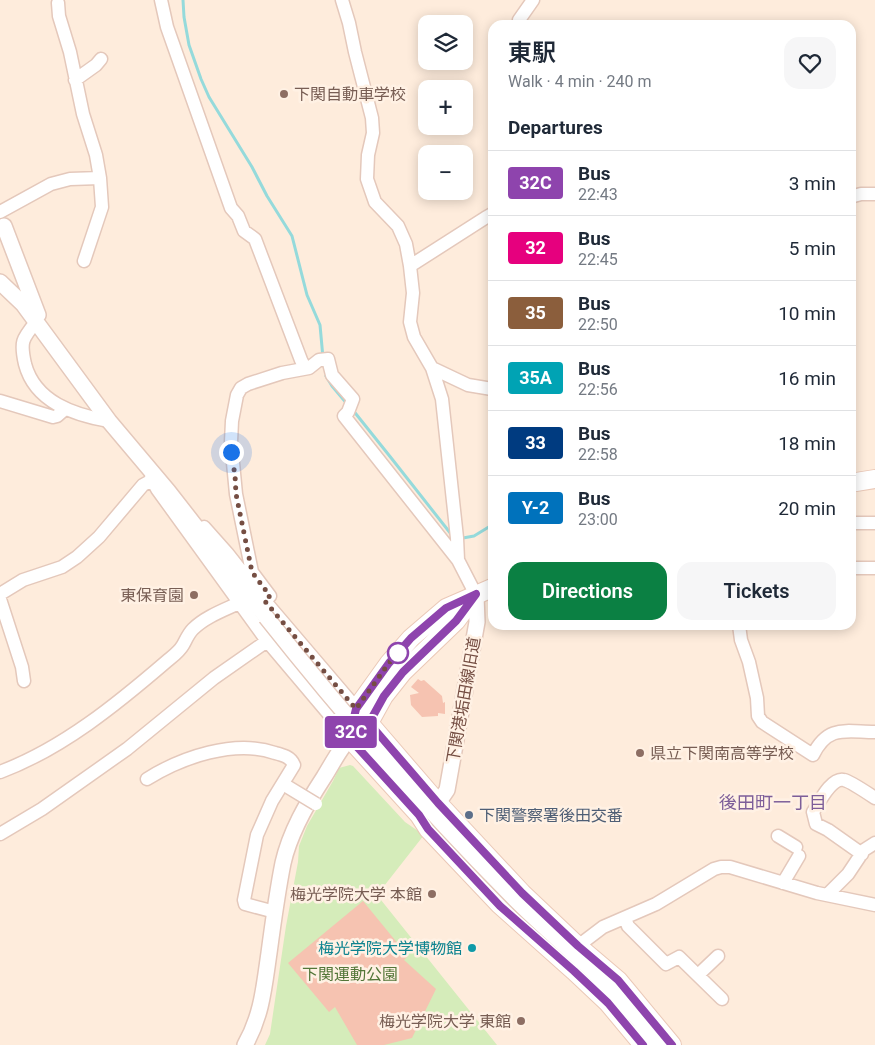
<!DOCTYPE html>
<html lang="en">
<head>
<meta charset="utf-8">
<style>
  :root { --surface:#fff; --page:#f6f6f7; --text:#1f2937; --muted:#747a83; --line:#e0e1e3; --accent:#0b8043 }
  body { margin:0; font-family:Roboto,"Noto Sans JP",sans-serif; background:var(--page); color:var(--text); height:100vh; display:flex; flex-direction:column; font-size:19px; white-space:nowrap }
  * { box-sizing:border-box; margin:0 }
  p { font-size:16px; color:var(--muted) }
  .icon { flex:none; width:28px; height:28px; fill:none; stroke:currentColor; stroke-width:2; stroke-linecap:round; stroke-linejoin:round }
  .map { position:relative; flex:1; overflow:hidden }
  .sheet { position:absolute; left:488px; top:20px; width:368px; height:610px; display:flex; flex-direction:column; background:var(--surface); border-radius:15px; box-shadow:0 2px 12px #0003 }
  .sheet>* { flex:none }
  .badge { padding:0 10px; border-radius:4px; font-size:18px; line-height:32px }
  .controls { position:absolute; left:418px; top:15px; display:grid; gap:10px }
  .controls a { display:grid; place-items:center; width:55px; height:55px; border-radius:10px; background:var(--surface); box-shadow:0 2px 12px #0003; font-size:25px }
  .you { position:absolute; width:25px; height:25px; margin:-12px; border:4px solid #fff; border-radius:50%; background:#1a73e8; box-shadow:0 0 0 8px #1a73e833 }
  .map>.badge { position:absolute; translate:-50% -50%; box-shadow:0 0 0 2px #fff }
  h2 { padding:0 20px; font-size:19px; line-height:45px }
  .round { display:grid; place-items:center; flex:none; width:52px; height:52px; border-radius:15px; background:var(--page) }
  .summary { display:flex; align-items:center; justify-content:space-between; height:85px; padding:0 20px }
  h1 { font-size:24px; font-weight:600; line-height:38px }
  .action { display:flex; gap:10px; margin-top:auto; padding:10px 20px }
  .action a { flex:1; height:58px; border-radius:15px; background:var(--accent); color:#fff; font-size:20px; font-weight:600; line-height:58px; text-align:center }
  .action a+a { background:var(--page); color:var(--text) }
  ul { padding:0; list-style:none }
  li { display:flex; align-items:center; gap:15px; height:65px; padding:0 20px; border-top:1px solid var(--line) }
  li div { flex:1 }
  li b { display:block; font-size:19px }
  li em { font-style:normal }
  li .badge { min-width:55px; font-weight:700; text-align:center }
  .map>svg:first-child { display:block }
  .green { fill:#d5ecba }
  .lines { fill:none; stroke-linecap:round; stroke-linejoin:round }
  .stream { stroke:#95dadb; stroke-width:3 }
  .building { fill:#f6c3b1 }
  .minor-casing { stroke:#e4c8bb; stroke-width:15 }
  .tertiary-casing { stroke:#e4c8bb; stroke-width:18 }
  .secondary-casing { stroke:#eac8b7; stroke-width:20 }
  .minor { stroke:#fff; stroke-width:12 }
  .tertiary { stroke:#fff; stroke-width:15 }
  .secondary { stroke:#fff; stroke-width:18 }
  .minor-bridge-casing { stroke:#e4c8bb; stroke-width:15; stroke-linecap:butt }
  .tertiary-bridge-casing { stroke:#e4c8bb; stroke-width:18; stroke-linecap:butt }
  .minor-bridge { stroke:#fff; stroke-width:12 }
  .tertiary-bridge { stroke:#fff; stroke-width:15 }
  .line-casing { stroke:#fff; stroke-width:11 }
  .line { stroke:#8e44ad; stroke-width:8 }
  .walk { stroke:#754e43; stroke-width:5; stroke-dasharray:0 9 }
  .education-dot { fill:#8d6e63; stroke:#fff1e4; stroke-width:2 }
  .stop-dot { fill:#fff; stroke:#8e44ad; stroke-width:2.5 }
  .service-dot { fill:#5c6f8a; stroke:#fff1e4; stroke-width:2 }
  .culture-dot { fill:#0f9aa8; stroke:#fff1e4; stroke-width:2 }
  .labels { text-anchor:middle; stroke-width:5; stroke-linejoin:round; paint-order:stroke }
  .education-label { font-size:16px; fill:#785e54; stroke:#fff1e4; text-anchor:end }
  .street-label { font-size:16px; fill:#754e43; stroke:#fff1e4 }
  .service-label { font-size:16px; fill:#4e5e75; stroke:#fff1e4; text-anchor:start }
  .culture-label { font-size:16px; fill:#0d838f; stroke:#fff1e4; text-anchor:end }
  .park-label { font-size:16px; fill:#537638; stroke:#fff1e4 }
  .neighbourhood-label { font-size:18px; fill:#7d5e99; stroke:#fff1e4 }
</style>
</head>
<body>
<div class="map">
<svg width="875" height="1045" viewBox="0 0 875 1045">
  <rect width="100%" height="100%" fill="#feecdc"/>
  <path class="green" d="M350 765 353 766 405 822 424 835 377 895 497 1045H265L270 1034 286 926 298 862 299 846 307 826 333 781 339 768Z"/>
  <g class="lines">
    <path class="stream" d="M183 0 184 17 189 45 201 79 209 97 252 167 267 196 292 236 307 295 320 325 323 358
      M326 376 332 386 348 405
      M352 409 392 459 451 534
      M463 538 474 536 492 525"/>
  </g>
  <path class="building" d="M418 679 421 681 424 680 442 696 443 703 445 702V714L438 713V716L422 717 411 705 410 695 419 693 411 687Z
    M363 901 408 956 404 960 436 989 412 1038 384 1045H357L335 1007 329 1012 288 963Z"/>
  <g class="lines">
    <g class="minor-casing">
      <path id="minor" d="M161 0 167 27 231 208 238 216 244 231 255 239 301 360 305 368
        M342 0 349 23 355 52 372 118 373 133 368 155 367 179 375 202 398 226 406 244 410 266 413 293 410 322 414 337 432 368 442 399 457 538 458 560
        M58 3 59 16 70 52 83 114 96 155 100 178 102 207 84 261
        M520 25 519 20 533 0
        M75 80 96 65 101 59
        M850 197 861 194H875
        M0 212 51 184 70 179 100 178
        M410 266 485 218 492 214
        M36 322C22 339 20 342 25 364 35 402 74 415 109 421
        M432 368 468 385 492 389
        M0 401 53 417 57 416 65 409
        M151 478 157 489 267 641 349 738
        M850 523H875
        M204 527 228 554 264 600 362 715
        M850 568H875
        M0 594 23 580 62 567 77 557 99 537 143 485 152 480
        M0 599 22 667 24 681
        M264 600 270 596 252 572 236 494 231 442 232 421 237 395 241 388 248 384 282 373 309 368 319 360 328 359 332 375 353 399 348 412 344 416 458 560 476 595
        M739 625 741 640 749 662 757 698 758 716 762 722 813 755C828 724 847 732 875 732
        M0 772C62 749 117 704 167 661 173 656 179 652 183 645 186 640 188 634 193 629 205 617 224 610 239 603
        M147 779C182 757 235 739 275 753 283 755 291 757 294 765L272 801 257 835 244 900 245 904 275 912
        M0 834 42 809 127 749 214 678 267 641
        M778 836 796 847
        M862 854 828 830 816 824 813 812C819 803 831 777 844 780 849 781 869 794 875 798
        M783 883 799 856
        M827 895 848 874 864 850 875 843
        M625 918 628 926 666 964 679 957 722 999
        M578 946 603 927 656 904 714 869 721 867H730L817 893 875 905
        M698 975 718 956"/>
    </g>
    <g class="tertiary-casing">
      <path id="tertiary" d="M4 226 38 315
        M0 282 23 304 109 421 168 491 266 617
        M438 803 447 790 477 622 476 595
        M640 1021 659 1045
        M245 1045C262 1015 264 987 269 953 273 923 277 893 283 863 290 832 307 803 324 777 334 761 343 742 358 731"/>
    </g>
    <g class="secondary-casing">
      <path id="secondary" d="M850 483 875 479
        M492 588 476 595 446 608 411 638 389 663 356 709 349 738 419 815 428 829 500 905 574 971 608 1003 643 1045
        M474 597 456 621 403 672 384 696 369 723 438 803 522 893 578 946 618 980 672 1045"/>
    </g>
    <use href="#minor" class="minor"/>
    <use href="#tertiary" class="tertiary"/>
    <use href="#secondary" class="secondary"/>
    <g class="minor-bridge-casing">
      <path id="minor-bridge" d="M288 787 316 804"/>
    </g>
    <g class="tertiary-bridge-casing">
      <path id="tertiary-bridge" d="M266 617C342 713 423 806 509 893 533 918 559 940 584 963 604 981 622 1001 640 1021"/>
    </g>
    <use href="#minor-bridge" class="minor-bridge"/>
    <use href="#tertiary-bridge" class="tertiary-bridge"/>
  </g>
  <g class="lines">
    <g class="line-casing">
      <path id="line" d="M643 1045 608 1003 574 971 500 906 428 829 419 815 349 738 356 709 389 663 398 653 411 638 446 608 476 594 456 621 403 672 384 696 369 723 438 803 522 893 578 946 618 980 672 1045"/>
    </g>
    <use href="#line" class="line"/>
    <path class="walk" d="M231 452 235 475 236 494 252 572 270 596 264 600 356 709 389 663 398 653"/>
  </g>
  <g class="education-dot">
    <circle cx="284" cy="94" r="5"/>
    <circle cx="194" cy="595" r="5"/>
    <circle cx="640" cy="753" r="5"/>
    <circle cx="432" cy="894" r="5"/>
    <circle cx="521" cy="1021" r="5"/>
  </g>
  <circle class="stop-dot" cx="398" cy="653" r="10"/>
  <circle class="service-dot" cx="469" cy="815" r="5"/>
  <circle class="culture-dot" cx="472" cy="948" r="5"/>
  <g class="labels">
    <g class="education-label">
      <text x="294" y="100" text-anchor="start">下関自動車学校</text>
      <text x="184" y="601">東保育園</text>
      <text x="650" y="759" text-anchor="start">県立下関南高等学校</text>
      <text x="422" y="900">梅光学院大学 本館</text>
      <text x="511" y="1027">梅光学院大学 東館</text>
    </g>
    <g class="street-label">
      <text transform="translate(463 700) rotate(-80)" y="6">下関港垢田線旧道</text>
    </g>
    <g class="service-label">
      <text x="479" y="821">下関警察署後田交番</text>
    </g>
    <g class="culture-label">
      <text x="462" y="954">梅光学院大学博物館</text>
    </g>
    <g class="park-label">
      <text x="350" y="980">下関運動公園</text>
    </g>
    <g class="neighbourhood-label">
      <text x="773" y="809">後田町一丁目</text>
    </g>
  </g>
</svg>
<div class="controls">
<a><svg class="icon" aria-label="layers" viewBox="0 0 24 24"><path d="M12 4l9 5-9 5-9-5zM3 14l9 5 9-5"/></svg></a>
<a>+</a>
<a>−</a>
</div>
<div class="you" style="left:231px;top:452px"></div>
<b class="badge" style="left:351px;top:732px;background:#8e44ad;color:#fff">32C</b>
<section class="sheet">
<div class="summary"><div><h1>東駅</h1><p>Walk · 4 min · 240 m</p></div><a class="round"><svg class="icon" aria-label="heart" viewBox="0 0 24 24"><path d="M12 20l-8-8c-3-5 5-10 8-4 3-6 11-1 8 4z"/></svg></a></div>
<h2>Departures</h2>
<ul>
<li><span class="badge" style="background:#8e44ad;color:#fff">32C</span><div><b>Bus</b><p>22:43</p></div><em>3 min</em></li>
<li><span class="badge" style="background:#e6007e;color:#fff">32</span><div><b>Bus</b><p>22:45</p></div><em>5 min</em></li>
<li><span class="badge" style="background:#8b5e3c;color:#fff">35</span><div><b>Bus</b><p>22:50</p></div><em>10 min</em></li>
<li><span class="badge" style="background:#00a3b4;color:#fff">35A</span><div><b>Bus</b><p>22:56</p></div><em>16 min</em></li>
<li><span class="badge" style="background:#003b80;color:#fff">33</span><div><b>Bus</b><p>22:58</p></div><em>18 min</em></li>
<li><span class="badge" style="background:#0072bc;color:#fff">Y-2</span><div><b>Bus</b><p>23:00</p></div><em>20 min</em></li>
</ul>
<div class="action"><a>Directions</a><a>Tickets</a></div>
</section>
</div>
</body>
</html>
